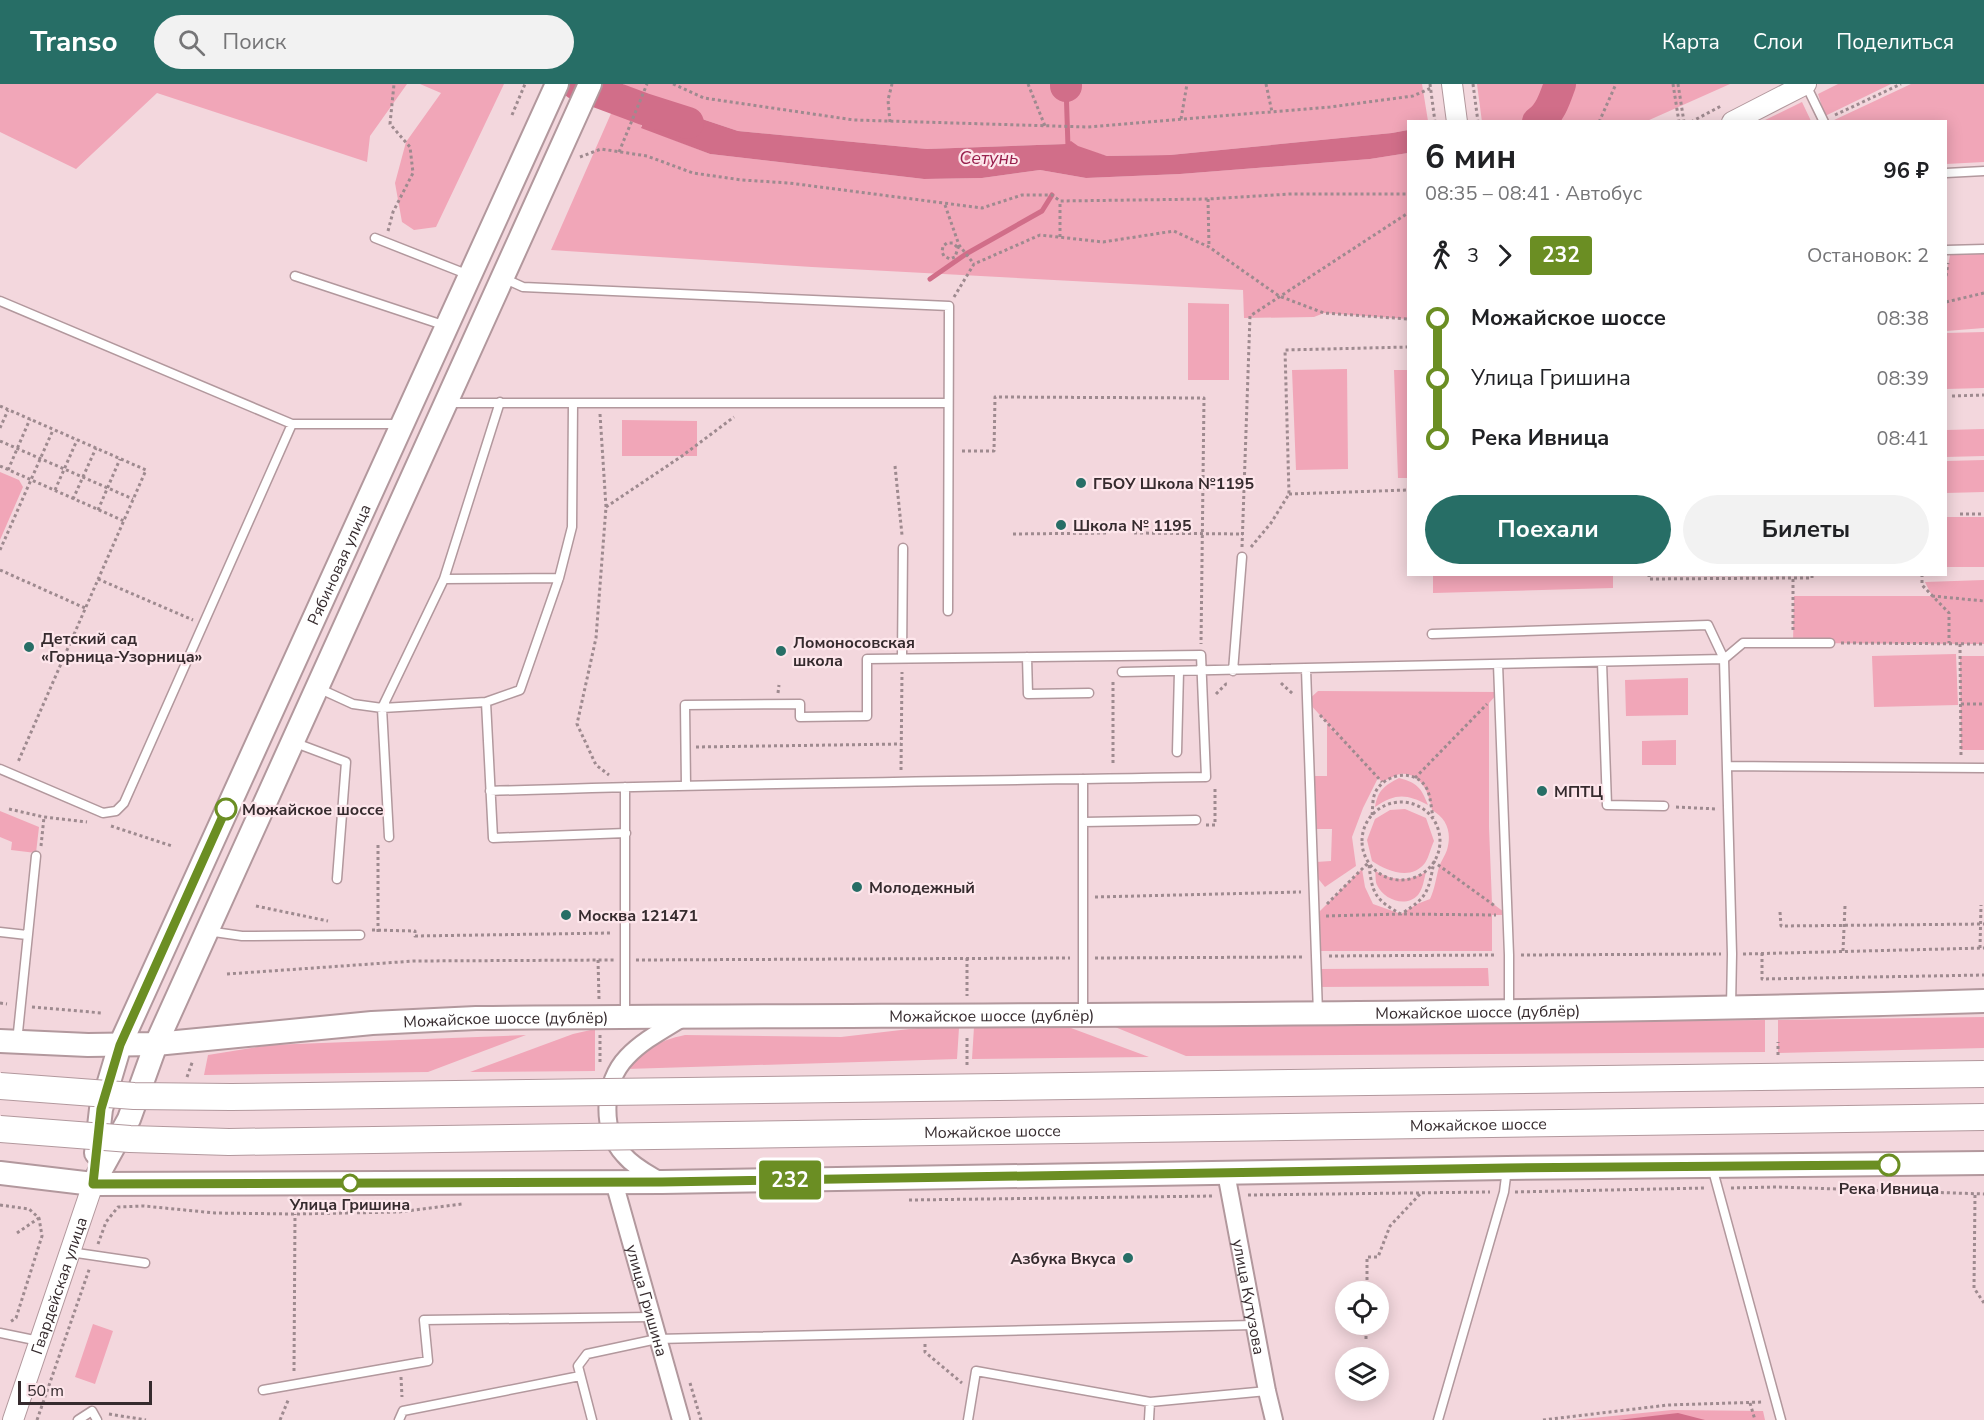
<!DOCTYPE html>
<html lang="ru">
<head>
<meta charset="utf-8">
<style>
  :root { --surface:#fff; --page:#f2f2f2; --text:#202124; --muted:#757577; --accent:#276e66 }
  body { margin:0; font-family:"Nunito Sans",sans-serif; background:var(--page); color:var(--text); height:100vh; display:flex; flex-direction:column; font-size:22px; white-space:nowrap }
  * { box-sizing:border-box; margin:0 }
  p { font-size:20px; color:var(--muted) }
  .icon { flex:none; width:33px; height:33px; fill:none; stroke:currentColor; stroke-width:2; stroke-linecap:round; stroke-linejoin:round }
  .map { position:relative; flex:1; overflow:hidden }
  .details { position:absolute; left:1407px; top:36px; width:540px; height:456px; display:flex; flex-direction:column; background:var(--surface); border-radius:0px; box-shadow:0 3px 15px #0003 }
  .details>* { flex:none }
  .badge { padding:0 12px; border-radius:4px; font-size:21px; line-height:39px }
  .controls { position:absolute; left:1335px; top:1197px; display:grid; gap:12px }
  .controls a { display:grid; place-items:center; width:54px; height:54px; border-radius:50%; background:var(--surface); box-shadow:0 3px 15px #0003; font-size:30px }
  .scale { position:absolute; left:18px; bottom:15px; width:134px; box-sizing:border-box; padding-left:6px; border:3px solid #362b2e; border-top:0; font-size:16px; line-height:21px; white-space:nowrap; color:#362b2e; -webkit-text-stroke:4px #fde6eb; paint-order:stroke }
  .map>.badge { position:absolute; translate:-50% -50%; box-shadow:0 0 0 3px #fff }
  .legs { display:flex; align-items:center; gap:9px; height:66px; padding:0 18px; font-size:20px }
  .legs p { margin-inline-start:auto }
  .summary { display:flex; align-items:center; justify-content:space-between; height:102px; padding:0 18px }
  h1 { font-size:33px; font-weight:700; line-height:45px }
  .cta { display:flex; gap:12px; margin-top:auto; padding:12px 18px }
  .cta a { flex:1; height:69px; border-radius:36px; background:var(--accent); color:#fff; font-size:24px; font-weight:700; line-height:69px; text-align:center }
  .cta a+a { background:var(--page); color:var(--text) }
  ul { padding:0 18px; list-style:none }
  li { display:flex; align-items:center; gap:21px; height:60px; font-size:22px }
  li i { display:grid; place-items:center; width:9px; height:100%; margin:0 8px; background:currentColor }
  li i::after { content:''; width:15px; height:15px; margin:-8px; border:4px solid; border-radius:50%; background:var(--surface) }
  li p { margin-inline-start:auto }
  li:first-child i { background:linear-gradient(#0000 50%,currentColor 0) }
  li:last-child i { background:linear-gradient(currentColor 50%,#0000 0) }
  header { display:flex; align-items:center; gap:36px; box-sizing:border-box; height:84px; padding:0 30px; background:var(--accent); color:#fff }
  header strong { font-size:28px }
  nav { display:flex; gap:33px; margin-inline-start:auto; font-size:21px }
  .search { width:420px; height:54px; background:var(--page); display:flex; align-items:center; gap:15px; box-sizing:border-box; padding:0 21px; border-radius:33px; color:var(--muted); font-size:22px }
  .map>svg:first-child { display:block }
  .green { fill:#f1a6b8 }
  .water { fill:#d16e89 }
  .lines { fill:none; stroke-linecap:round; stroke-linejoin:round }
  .stream { stroke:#d16e89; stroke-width:5 }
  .river { stroke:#d16e89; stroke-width:32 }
  .service-casing { stroke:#b2989d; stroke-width:11 }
  .minor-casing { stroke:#b2989d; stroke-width:20 }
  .tertiary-casing { stroke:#b2989d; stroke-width:22 }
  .secondary-casing { stroke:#b2989d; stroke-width:26 }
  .path { stroke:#9e8a8f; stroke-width:3; stroke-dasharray:3 3; stroke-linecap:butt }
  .service { stroke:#fff; stroke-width:8 }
  .minor { stroke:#fff; stroke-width:16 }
  .tertiary { stroke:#fff; stroke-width:20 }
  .secondary { stroke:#fff; stroke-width:22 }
  .primary-bridge-casing { stroke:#b2989d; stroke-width:28; stroke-linecap:butt }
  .primary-bridge { stroke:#fff; stroke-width:26 }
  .line-1-casing { stroke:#fff; stroke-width:14 }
  .line-1 { stroke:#6b8e23; stroke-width:9 }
  .poi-dot { fill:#276e66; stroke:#fde6eb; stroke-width:2 }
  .stop-1-dot { fill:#fff; stroke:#6b8e23; stroke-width:3 }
  .labels { text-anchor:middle; stroke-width:4.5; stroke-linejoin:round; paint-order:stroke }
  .poi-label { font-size:16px; font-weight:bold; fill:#362b2e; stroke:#fde6eb; text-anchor:start }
  .street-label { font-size:16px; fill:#362b2e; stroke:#fde6eb }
  .stop-label { font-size:16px; font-weight:bold; fill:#362b2e; stroke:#fde6eb }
  .water-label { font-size:18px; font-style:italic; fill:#98204d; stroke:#fde6eb }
</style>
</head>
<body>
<header>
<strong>Transo</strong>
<div class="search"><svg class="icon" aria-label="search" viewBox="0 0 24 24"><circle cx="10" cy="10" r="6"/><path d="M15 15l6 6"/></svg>Поиск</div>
<nav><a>Карта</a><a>Слои</a><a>Поделиться</a></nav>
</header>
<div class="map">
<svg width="1984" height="1336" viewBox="0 0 1984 1336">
  <rect width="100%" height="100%" fill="#f3d7dd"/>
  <path class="green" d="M0 0H407L370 52 367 78 157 9 76 85 0 48Z
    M420 0H504L436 143 414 146 402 138 395 99 406 58 441 9Z
    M624 0H1422L1428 37 1408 38V46L1392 49 1170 71 1107 72 1066 60 927 65 738 47 651 18 641 43 710 70 924 95 982 94 1040 86 1086 94 1180 90 1370 75 1408 69V235L1324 229 1314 233 1244 234 1243 206 812 183 551 166Z
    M1477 0H1730L1647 37 1482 38Z
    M1838 0H1891L1825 32 1818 10Z
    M1911 0H1984V78L1946 80V38L1832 37Z
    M1802 18 1811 37H1763Z
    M1984 165V244L1946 247V192L1951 166Z
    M1188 219 1229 220V296H1188Z
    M1984 248V304L1946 305V249Z
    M1347 285 1348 385 1296 386 1292 286Z
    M1394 286H1408V394H1398Z
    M622 336 697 337V372H622Z
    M1984 345V372L1946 373V346Z
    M1984 376V408L1946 409V377Z
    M0 388 19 396 23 403 0 456Z
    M1946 433H1984V483H1946Z
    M1433 491H1613V504L1433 509Z
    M1984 496V560L1793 559 1794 512H1932L1925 498Z
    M1956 570 1958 621 1874 623 1872 572Z
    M1960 572H1984V666H1961Z
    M1688 594V631L1626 632 1625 596Z
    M1318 607 1499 608 1489 619V743L1492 819 1508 831H1492V867H1316L1315 832 1362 785 1365 803 1373 820 1401 830 1417 820 1430 815C1435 804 1436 794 1439 783 1441 777 1445 772 1447 766 1452 748 1447 735 1432 726 1429 709 1421 688 1400 690 1395 691 1387 696 1382 698L1378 694 1363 724 1352 753 1356 782 1325 803 1316 792V778L1331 777 1332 745H1314L1312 692H1327V640L1341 654 1307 617Z
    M1676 656V681H1642V657Z
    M1399 694C1417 699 1421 703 1428 721 1406 710 1396 709 1375 723 1378 706 1384 702 1399 694Z
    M1405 725 1426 734 1434 757C1431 763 1429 773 1425 779 1411 797 1387 787 1372 777L1367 756 1375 735 1390 726Z
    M0 727 39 743 36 769 11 766 12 758 0 753Z
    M1375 787C1394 797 1407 798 1426 788 1424 795 1423 805 1418 811 1406 824 1384 816 1377 801 1375 797 1376 791 1375 787Z
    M1488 884 1489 902 1317 903V885Z
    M1984 933V964L1778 969V936Z
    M1765 936V968L1186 972 1115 943Z
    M974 943 1071 944 1149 973 972 975Z
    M918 944H959L957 975 626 985C646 965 657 957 685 951L841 953Z
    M595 945V987L470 988 573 950Z
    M526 951 428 988 204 991 208 971 270 961Z
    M93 1240 113 1247 95 1300 75 1293Z
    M1672 1326 1763 1327 1765 1336H1573Z"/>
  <path class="water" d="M651 18 738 47 927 65 1066 60 1071 57 1078 62 1107 72 1170 71 1392 49 1408 46V69L1370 75 1180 90 1086 94 1040 86 982 94 924 95 710 70 641 44Z
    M1678 1329 1705 1336H1618Z"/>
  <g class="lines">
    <path class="stream" d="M1066 2 1068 63
      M930 195 966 170 1042 127 1052 111"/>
    <path class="river" d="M577 0 644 25 688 39
      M1066 0V2
      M1538 38C1550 30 1555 14 1560 0"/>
    <g class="service-casing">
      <path id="service" d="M1806 1 1824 38
        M1946 89 1984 87
        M375 154 469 191
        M1946 166 1984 165
        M295 192 446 242
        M503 194 523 203 949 222 948 527
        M0 217 292 340H401
        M448 319H948
        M444 495 559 494
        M1432 550 1708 541 1724 575 1732 870 1731 923
        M1027 573 1028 610 1089 609
        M902 574 903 464
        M1602 578 1607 721 1664 722
        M1498 580 1509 871V924
        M1306 585 1318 929
        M1233 587 1242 473
        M1122 588 1724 575 1743 559H1830
        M318 604 353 620 382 624 486 618 520 606 559 494 572 443 573 319
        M486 618 493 754 626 749
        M293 658 346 678 337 795
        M1177 668 1179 587
        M1727 682 1984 684
        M0 685 103 729 116 727 124 719 292 340
        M625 703V932
        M490 707C729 699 967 697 1206 693L1201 571 867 575V632L800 633V620L685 621 686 702
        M1083 738 1196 736
        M389 753 382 624 444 495 500 318
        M207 847 242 852 360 851
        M0 848 27 851
        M1083 929V695
        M17 958 36 772
        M1712 1083 1781 1336
        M70 1168 145 1179
        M0 1249 39 1257
        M263 1306 428 1277 424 1236 651 1233
        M78 1336 92 1327 97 1336
        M399 1336 403 1327 580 1292
        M592 1336 578 1282 587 1270 657 1255 1254 1241
        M968 1336 976 1287 1150 1318 1267 1307
        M1149 1336 1150 1318
        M1438 1336 1504 1108 1507 1085"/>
    </g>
    <g class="minor-casing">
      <g id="minor">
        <path id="s1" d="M1226 1089 1267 1307 1274 1336"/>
        <path id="s2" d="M614 1098 681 1336"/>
        <path d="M662 1098C649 1090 634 1083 624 1071 600 1046 603 998 627 973 643 956 665 945 684 933"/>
      </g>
    </g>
    <g class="tertiary-casing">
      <g id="tertiary">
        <path d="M1452 0 1457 38"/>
        <path d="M1732 38 1806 0"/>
        <path id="s3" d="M13 1336 93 1100"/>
      </g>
    </g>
    <g class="secondary-casing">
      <g id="secondary">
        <path id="s4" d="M0 957 88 961 156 960 372 939 476 934C978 930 1481 933 1984 917"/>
        <path id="s5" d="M96 1069 101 1025 120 961 557 0"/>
        <path d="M0 1089 93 1100 662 1098 1507 1084 1984 1079"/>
        <path d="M93 1100 129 1035 156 960 590 0"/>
      </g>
    </g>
    <path class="path" d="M673 0 704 14 854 36 1087 43 1330 23 1413 12 1431 4
      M1028 0 1045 42
      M1266 0 1272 28
      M1430 0 1435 38
      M1473 0 1478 38
      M1673 0 1679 38
      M1678 0 1684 38
      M512 31 525 0
      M1835 31 1901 0
      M1181 35 1187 0
      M890 38 888 16 892 0
      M1599 38 1616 0
      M1691 38 1721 22
      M619 68 647 0
      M580 73 601 65 647 72 693 89 742 96 789 99 982 124 1022 111H1052L1060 117 1208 115 1290 110H1408
      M1208 115 1209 163
      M945 121 959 161 974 180
      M388 147 393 128 413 89 410 63 390 40 394 0
      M1060 153V117
      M957 163 953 159H947L943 162 942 168 944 172 950 175 955 173 959 161
      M1946 192 1948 179
      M954 213 974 180 1040 151 1103 158 1174 147 1209 163 1279 212 1324 229 1408 235
      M1946 218 1984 209
      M1952 312 1984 311
      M0 322 146 386 18 678
      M600 330 606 423 596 554 577 640 596 681 609 691
      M0 344 8 326
      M0 357 133 415
      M962 367H994L995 313 1204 314 1201 560
      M0 382 124 437
      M895 382 902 451
      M8 386 30 335
      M55 406 77 356
      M1289 410 1408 406
      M73 415 96 364
      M606 423 682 372 734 333
      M98 426 120 375
      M1960 430H1984
      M1134 449 1243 450
      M1013 450 1109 449
      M1242 463 1250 232 1408 129
      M1251 463 1271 439 1289 410 1285 266 1408 263
      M0 466 53 346
      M0 486 85 524
      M1649 490V495L1793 494V548
      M1922 490V501L1949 529V559
      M1794 494H1812V490
      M98 495 193 536
      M1932 512 1984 517
      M1841 559 1984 560
      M1960 560 1961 672
      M1113 598V681
      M1281 599 1293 610
      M778 609 779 601
      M1216 610 1226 600H1229
      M1961 620H1984
      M1320 631 1382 698
      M696 663 901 660
      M901 686 902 588
      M1415 694 1487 620
      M1362 757a39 39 0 1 1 78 0a39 39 0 1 1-78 0Z
      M1676 723 1717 725
      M9 725 44 733 87 738
      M1372 731C1373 723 1372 714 1376 707 1386 689 1416 684 1427 705 1431 714 1431 724 1433 733
      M1206 741H1215V703
      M111 742 172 762
      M41 762 44 733
      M1369 781C1372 809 1375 816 1401 830 1428 813 1428 808 1434 778L1495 822
      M1095 813 1301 808
      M1327 820 1368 779
      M256 822 328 837
      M1780 828 1781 842 1984 840
      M1326 832 1401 830 1496 831
      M372 846 415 847V852L612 849
      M378 848V759
      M1980 864 1981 821
      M1843 867 1845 822
      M1762 869V895L1984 891
      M1743 870 1984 864
      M1521 871 1721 870
      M1329 872 1496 871
      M967 874V912
      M1095 874 1304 873
      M598 876 599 915
      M636 876 1070 874
      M227 890 414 877 614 876
      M0 919 7 920
      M32 923 102 929
      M600 951V981
      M1778 971V958
      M967 981V952
      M187 993 193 976
      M1731 1104 1778 1103 1984 1110
      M1515 1108 1706 1104
      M1248 1111 1490 1108
      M1975 1111 1974 1204 1984 1219
      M909 1116 1214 1112
      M0 1121 29 1125 39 1134 42 1152 16 1234 10 1238
      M17 1149 39 1134
      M98 1160 106 1138 118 1123 144 1122 215 1129 295 1130 399 1128 462 1120
      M1367 1208V1173H1378L1390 1142 1421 1109
      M1366 1240V1255
      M925 1260V1268L962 1299
      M294 1287 295 1130
      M401 1293 402 1313
      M690 1299 701 1336
      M1750 1319 1755 1336
      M109 1330 146 1336
      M37 1336 90 1183
      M280 1336 289 1314
      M1543 1336 1668 1321 1763 1318"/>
    <use href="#service" class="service"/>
    <use href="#minor" class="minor"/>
    <use href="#tertiary" class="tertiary"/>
    <use href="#secondary" class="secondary"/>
    <g class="primary-bridge-casing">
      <g id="primary-bridge">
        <path d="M0 1002 134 1012 231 1013 1984 990"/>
        <path id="s6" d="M0 1045 130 1055 229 1058 1984 1033"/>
      </g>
    </g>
    <use href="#primary-bridge" class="primary-bridge"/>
  </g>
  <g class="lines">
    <g class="line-1-casing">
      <path id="line-1" d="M226 725 120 961 101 1025 93 1100 662 1098 1507 1084 1889 1081"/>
    </g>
    <use href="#line-1" class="line-1"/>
  </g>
  <g class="poi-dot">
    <circle cx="1081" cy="399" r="6"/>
    <circle cx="1061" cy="441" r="6"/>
    <circle cx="29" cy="563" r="6"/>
    <circle cx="781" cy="567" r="6"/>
    <circle cx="1542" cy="707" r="6"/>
    <circle cx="857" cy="803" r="6"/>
    <circle cx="566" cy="831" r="6"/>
    <circle cx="1128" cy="1174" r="6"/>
  </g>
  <g class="stop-1-dot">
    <circle cx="226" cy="725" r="10"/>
    <circle cx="1889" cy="1081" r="10"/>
    <circle cx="350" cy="1099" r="8"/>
  </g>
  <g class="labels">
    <g class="poi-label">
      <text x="1093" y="405">ГБОУ Школа №1195</text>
      <text x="1073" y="447">Школа № 1195</text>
      <text x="41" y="560">Детский сад<tspan x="41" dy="18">«Горница-Узорница»</tspan></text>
      <text x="793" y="564">Ломоносовская<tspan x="793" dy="18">школа</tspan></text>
      <text x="1554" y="713">МПТЦ</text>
      <text x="869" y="809">Молодежный</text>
      <text x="578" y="837">Москва 121471</text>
      <text x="1116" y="1180" text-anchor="end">Азбука Вкуса</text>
    </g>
    <g class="street-label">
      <text dy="6" stroke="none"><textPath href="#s5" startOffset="639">Рябиновая улица</textPath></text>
      <text dy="6" stroke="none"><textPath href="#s4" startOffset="1479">Можайское шоссе (дублёр)</textPath></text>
      <text dy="6" stroke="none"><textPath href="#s4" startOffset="993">Можайское шоссе (дублёр)</textPath></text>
      <text dy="6" stroke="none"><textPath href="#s4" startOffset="507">Можайское шоссе (дублёр)</textPath></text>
      <text dy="6" stroke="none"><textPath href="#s6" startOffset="1479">Можайское шоссе</textPath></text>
      <text dy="6" stroke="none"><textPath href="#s6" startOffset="993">Можайское шоссе</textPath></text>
      <text dy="6" stroke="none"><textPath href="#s3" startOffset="142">Гвардейская улица</textPath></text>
      <text dy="6" stroke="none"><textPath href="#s1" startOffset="126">улица Кутузова</textPath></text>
      <text dy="6" stroke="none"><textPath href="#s2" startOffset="123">улица Гришина</textPath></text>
    </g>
    <g class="stop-label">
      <text x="242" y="731" text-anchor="start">Можайское шоссе</text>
      <text x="1889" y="1110">Река Ивница</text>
      <text x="350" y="1126">Улица Гришина</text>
    </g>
    <g class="water-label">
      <text x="989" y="80">Сетунь</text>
    </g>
  </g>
</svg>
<div class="controls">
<a><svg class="icon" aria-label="locate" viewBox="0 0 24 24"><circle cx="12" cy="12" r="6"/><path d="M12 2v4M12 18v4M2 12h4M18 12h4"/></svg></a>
<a><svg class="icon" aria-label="layers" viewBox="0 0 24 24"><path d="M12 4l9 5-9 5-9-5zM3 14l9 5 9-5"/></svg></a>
</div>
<div class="scale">50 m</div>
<b class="badge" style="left:790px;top:1096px;background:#6b8e23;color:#fff">232</b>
<section class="details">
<div class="summary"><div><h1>6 мин</h1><p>08:35 – 08:41 · Автобус</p></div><b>96 ₽</b></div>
<div class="legs"><svg class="icon" aria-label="walk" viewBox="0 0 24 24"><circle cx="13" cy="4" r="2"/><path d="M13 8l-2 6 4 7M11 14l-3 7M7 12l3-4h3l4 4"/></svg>3<svg class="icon" aria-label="forward" viewBox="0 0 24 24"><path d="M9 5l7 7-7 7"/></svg><b class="badge" style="background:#6b8e23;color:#fff">232</b><p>Остановок: 2</p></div>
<ul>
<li><i style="color:#6b8e23"></i><b>Можайское шоссе</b><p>08:38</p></li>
<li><i style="color:#6b8e23"></i><span>Улица Гришина</span><p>08:39</p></li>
<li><i style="color:#6b8e23"></i><b>Река Ивница</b><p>08:41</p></li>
</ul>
<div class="cta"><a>Поехали</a><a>Билеты</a></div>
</section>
</div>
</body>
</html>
